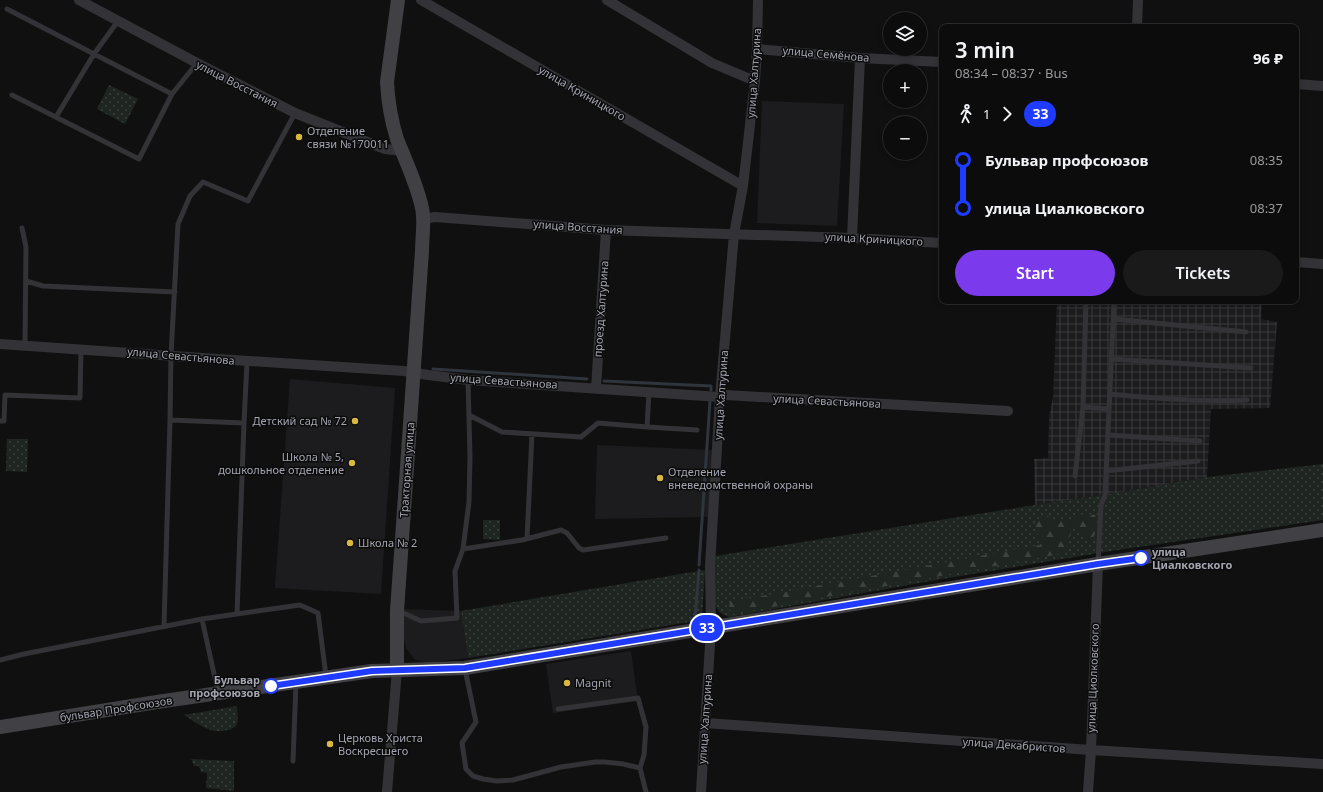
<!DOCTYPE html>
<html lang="en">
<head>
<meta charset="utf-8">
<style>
  :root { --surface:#0c0c0d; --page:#1a1a1b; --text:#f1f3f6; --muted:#9a9b9d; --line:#2c2c2e; --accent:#7c3aed }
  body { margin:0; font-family:"Noto Sans",sans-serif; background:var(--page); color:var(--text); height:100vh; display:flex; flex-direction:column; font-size:15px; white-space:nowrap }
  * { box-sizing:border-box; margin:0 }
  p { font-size:13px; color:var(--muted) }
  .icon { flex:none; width:22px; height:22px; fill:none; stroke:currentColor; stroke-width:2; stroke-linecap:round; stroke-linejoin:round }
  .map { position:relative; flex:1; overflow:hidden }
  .drawer { position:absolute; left:939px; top:24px; width:360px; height:280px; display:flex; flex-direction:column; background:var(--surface); border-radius:8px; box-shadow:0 2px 6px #0003,0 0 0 1px var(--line) }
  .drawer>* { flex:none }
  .badge { padding:0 8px; border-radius:13px; font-size:14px; line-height:26px }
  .fabs { position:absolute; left:883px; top:12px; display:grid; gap:8px }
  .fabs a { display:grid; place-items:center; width:44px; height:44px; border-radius:50%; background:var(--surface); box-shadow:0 2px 6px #0003,0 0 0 1px var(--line); font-size:20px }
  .map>.badge { position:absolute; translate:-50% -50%; box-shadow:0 0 0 2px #fff }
  .legs { display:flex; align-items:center; gap:6px; height:44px; padding:0 16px; font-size:13px }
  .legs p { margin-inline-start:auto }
  .headline { display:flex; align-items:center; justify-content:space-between; height:68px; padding:0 16px }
  h1 { font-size:22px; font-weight:600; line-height:30px }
  .button { display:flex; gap:8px; margin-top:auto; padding:8px 16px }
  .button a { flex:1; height:46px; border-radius:24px; background:var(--accent); color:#fff; font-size:16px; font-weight:600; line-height:46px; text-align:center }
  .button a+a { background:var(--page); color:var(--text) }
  ul { padding:0 16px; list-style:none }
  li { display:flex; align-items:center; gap:14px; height:48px; font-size:15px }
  li i { display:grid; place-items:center; width:6px; height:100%; margin:0 5px; background:currentColor }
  li i::after { content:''; width:10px; height:10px; margin:-5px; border:3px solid; border-radius:50%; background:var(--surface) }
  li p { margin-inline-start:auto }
  li:first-child i { background:linear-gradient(#0000 50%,currentColor 0) }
  li:last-child i { background:linear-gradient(currentColor 50%,#0000 0) }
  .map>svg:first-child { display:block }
  .built { fill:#1c1c1e }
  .industrial { fill:url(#industrial-grid) }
  .green { fill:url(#green-dots) }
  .forest { fill:url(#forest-firs) }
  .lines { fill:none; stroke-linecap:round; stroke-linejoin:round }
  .stream { stroke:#2f353c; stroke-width:3 }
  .lane { stroke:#333337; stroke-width:5 }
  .street { stroke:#333337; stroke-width:10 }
  .secondary { stroke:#404045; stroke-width:14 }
  .line-1-casing { stroke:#fff; stroke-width:9 }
  .line-1 { stroke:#1f3bff; stroke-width:6 }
  .poi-dot { fill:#d9b83f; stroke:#0b0b0c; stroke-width:1.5 }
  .stop-1-dot { fill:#fff; stroke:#1f3bff; stroke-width:2 }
  .labels { text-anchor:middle; stroke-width:3; stroke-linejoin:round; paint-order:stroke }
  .street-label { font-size:11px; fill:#a3a5b0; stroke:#0b0b0c }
  .poi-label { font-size:11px; fill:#a3a5b0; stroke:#0b0b0c; text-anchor:start }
  .stop-label { font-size:11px; font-weight:bold; fill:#a3a5b0; stroke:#0b0b0c; text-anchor:start }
</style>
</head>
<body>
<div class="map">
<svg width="1323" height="792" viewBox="0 0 1323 792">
  <defs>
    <pattern id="industrial-grid" width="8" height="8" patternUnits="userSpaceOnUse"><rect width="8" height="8" fill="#1c1c1e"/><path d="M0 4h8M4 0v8" fill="none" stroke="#3a3a3c"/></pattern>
    <pattern id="green-dots" width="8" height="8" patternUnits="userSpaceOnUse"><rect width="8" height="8" fill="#1f2520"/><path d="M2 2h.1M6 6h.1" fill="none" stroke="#3c423e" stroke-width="1.8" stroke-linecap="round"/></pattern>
    <pattern id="forest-firs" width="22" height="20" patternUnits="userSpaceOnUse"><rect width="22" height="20" fill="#1f2520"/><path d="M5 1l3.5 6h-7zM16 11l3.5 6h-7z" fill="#3c423e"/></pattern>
  </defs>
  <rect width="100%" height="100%" fill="#101011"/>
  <path class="built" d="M762 101 844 104 837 226 757 223Z
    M290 379 395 388 381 594 275 588Z
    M597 445 713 450 709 517 595 519Z
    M403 609 461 611 468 658 426 663 414 659 406 648 403 636Z
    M631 651 638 701 553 713 546 664Z"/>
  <path class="industrial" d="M1057 301H1262L1261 319 1277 322 1270 408 1211 409 1207 477 1105 495 1035 505 1034 459 1048 458 1049 416 1053 398Z"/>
  <path class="green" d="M109 85 138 99 125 124 97 109Z
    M7 439H28L27 472 6 471Z
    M1323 464V520L1111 551 942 579 730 617C720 615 716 610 714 599L715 556 1035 505 1105 495 1207 477Z
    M483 520H500V540L483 539Z
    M705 570 702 620 468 658 461 611Z
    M237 706C237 712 239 721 236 726 234 728 230 730 227 730 210 735 197 723 184 715Z
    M191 759 234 761V791L206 788 207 773 201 772 199 766H194Z"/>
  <path class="forest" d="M1084 513 1095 515C1097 524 1097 533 1091 541 1082 539 1080 535 1077 527H1073L1065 551 1060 554 734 614 729 609 730 602 1040 545 1043 540 1035 531 1036 524 1040 518 1047 516 1056 520H1063L1069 522Z"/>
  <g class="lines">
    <path class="stream" d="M433 369 587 379
      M604 381 711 386V390
      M699 565 710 401
      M695 618 699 570"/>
    <path class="lane" d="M7 9 94 54 118 21
      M12 95 139 159 172 94 197 63
      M56 117 94 54 172 94
      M22 228 26 247 25 345
      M26 281 43 286 175 292
      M1236 301 1251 302
      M1114 319 1246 332
      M1112 359 1251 368
      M1110 394C1156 399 1201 402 1247 400
      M1083 407 1109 409
      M469 415 502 432 581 437 598 423 647 427 649 392
      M0 421H4L5 395 80 398 81 349
      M244 423 247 362
      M647 427 697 430
      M1108 435 1200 441
      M1106 471 1198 461
      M1075 476 1083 407 1086 301
      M527 539 532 434
      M463 549 522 540 561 530 567 533 579 548 583 550 666 538
      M1098 563 1101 505 1105 495 1114 303 1117 301
      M399 611 421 621 457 618 455 571 463 549 469 502 470 457 468 380
      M237 614 244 423 170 420 171 355 178 224 190 196 203 182 248 201 295 113
      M202 619 218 692
      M164 626 170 420
      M0 660 24 654 202 619 300 605 318 613 326 676
      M465 669 476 722 462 743 466 769 473 776 483 779 497 781 513 780 561 767 595 762H605L623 764 640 768
      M558 709 638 698 646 727 644 755 640 768 646 792
      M293 761 296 683"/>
    <path class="street" d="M79 0 197 63 295 113 385 149 403 151
      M421 0 743 186
      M607 0 712 63 755 81
      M1137 27 1138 0
      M757 49 860 58 942 62
      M1296 84 1323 86
      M423 219 435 217 606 230 852 238 942 243
      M852 238 860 58
      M1296 262 1323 264
      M0 344C135 353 269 363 404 371L428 375 468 380 720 397 726 395 1008 411
      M596 388 606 230
      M705 723 1091 750 1323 764
      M387 792 397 670
      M701 792 711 628 710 566 720 397 734 234 743 186 755 81 757 49 758 0
      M1088 792 1091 750 1098 564"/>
    <path class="secondary" d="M397 670V611L422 251C422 237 425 221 422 208 417 184 406 162 397 139 391 120 388 101 387 82L398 0
      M0 727 157 702 372 671 465 668 1098 564 1323 530"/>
  </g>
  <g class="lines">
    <g class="line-1-casing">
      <path id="line-1" d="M271 686 372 671 465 668 1098 564 1141 558"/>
    </g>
    <use href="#line-1" class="line-1"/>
  </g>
  <g class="poi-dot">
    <circle cx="299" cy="137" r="4"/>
    <circle cx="355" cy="421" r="4"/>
    <circle cx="352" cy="463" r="4"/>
    <circle cx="660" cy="478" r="4"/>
    <circle cx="350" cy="543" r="4"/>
    <circle cx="567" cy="683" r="4"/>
    <circle cx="330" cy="744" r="4"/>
  </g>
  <g class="stop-1-dot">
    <circle cx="1141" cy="558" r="7"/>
    <circle cx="271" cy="686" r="7"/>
  </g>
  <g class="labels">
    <g class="street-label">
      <text transform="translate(826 54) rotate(5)" y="4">улица Семёнова</text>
      <text transform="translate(754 73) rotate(-86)" y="4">улица Халтурина</text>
      <text transform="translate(237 84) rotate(27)" y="4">улица Восстания</text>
      <text transform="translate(582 93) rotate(30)" y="4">улица Криницкого</text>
      <text transform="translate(578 227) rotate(4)" y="4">улица Восстания</text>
      <text transform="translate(874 239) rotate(3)" y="4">улица Криницкого</text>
      <text transform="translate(601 309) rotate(-86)" y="4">проезд Халтурина</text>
      <text transform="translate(181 356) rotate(5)" y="4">улица Севастьянова</text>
      <text transform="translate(504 381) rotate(4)" y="4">улица Севастьянова</text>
      <text transform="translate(721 395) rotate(-86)" y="4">улица Халтурина</text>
      <text transform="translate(827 401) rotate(3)" y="4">улица Севастьянова</text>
      <text transform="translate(407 470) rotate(-86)" y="4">Тракторная улица</text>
      <text transform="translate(1093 678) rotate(-88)" y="4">улица Циолковского</text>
      <text transform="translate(116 709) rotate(-9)" y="4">бульвар Профсоюзов</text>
      <text transform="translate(705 719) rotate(-86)" y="4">улица Халтурина</text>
      <text transform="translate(1014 745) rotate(4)" y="4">улица Декабристов</text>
    </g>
    <g class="poi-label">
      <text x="307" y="135">Отделение<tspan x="307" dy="13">связи №170011</tspan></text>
      <text x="347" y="425" text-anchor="end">Детский сад № 72</text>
      <text x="344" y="461" text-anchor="end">Школа № 5,<tspan x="344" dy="13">дошкольное отделение</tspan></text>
      <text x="668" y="476">Отделение<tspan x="668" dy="13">вневедомственной охраны</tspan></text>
      <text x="358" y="547">Школа № 2</text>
      <text x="575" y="687">Magnit</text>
      <text x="338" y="742">Церковь Христа<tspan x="338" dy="13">Воскресшего</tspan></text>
    </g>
    <g class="stop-label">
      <text x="1152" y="556">улица<tspan x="1152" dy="13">Циалковского</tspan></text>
      <text x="260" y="684" text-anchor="end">Бульвар<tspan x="260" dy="13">профсоюзов</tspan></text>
    </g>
  </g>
</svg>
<div class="fabs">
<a><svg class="icon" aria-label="layers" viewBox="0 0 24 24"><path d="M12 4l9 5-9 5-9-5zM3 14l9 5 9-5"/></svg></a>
<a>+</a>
<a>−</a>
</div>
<b class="badge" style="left:707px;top:628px;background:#1f3bff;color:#fff">33</b>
<section class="drawer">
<div class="headline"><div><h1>3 min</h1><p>08:34 – 08:37 · Bus</p></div><b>96 ₽</b></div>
<div class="legs"><svg class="icon" aria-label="walk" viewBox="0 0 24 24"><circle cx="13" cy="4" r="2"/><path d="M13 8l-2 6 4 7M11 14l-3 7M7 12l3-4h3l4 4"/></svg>1<svg class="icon" aria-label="forward" viewBox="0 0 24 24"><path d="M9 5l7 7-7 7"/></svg><b class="badge" style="background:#1f3bff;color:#fff">33</b></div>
<ul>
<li><i style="color:#1f3bff"></i><b>Бульвар профсоюзов</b><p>08:35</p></li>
<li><i style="color:#1f3bff"></i><b>улица Циалковского</b><p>08:37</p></li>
</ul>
<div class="button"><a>Start</a><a>Tickets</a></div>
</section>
</div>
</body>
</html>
